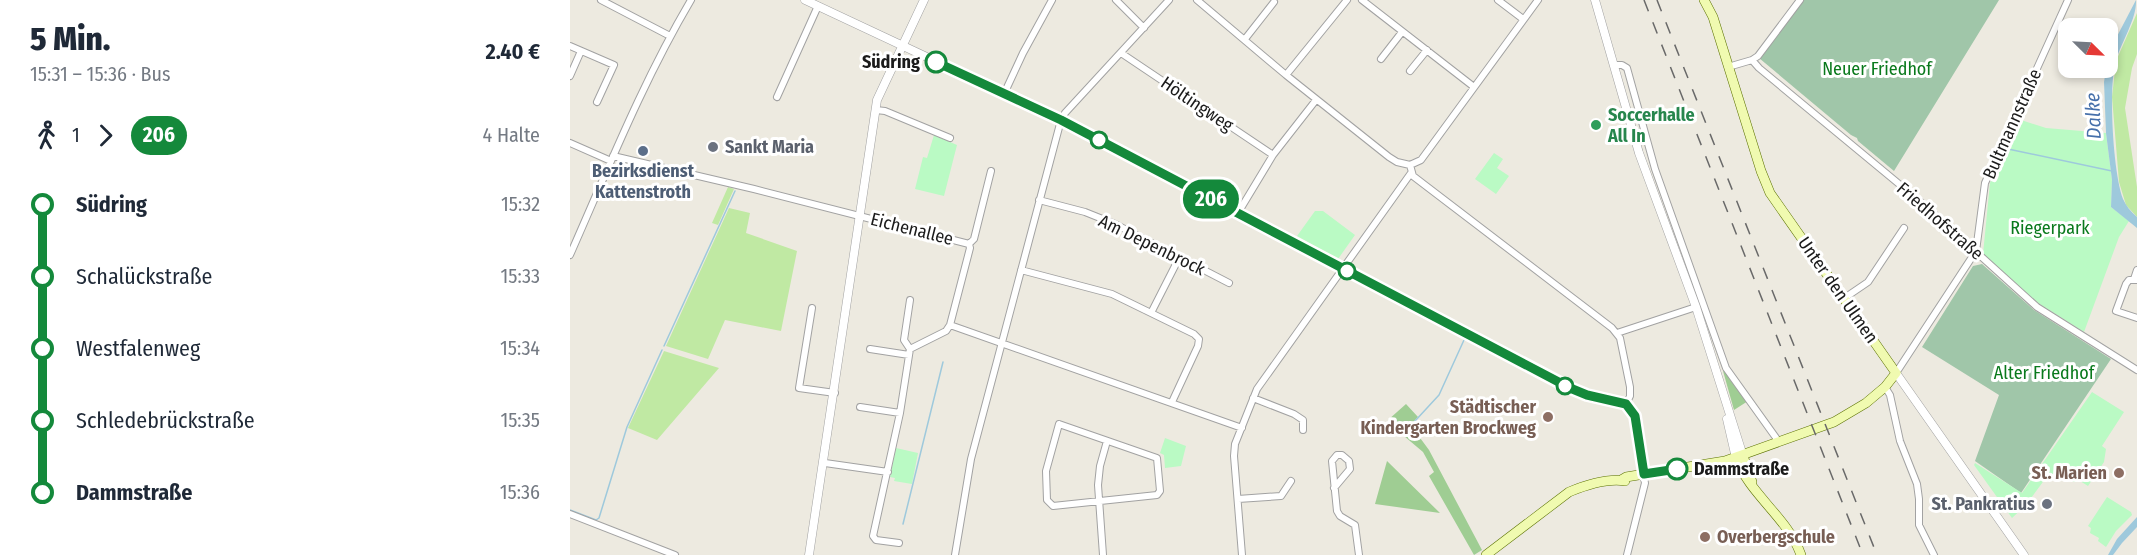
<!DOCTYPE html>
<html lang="de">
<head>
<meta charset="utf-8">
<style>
  :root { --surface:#fff; --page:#f6f6f7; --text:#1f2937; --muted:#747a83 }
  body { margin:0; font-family:"Fira Sans Condensed",sans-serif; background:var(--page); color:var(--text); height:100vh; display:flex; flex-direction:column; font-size:22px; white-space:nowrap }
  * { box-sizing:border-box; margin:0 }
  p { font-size:20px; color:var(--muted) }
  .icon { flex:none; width:33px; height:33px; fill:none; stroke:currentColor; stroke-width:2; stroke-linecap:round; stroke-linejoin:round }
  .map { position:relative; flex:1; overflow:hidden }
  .details { display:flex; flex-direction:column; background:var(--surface); width:570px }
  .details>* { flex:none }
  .badge { padding:0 12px; border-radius:20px; font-size:21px; line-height:39px }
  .needle { width:39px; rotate:114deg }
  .controls { position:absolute; left:1488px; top:18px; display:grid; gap:12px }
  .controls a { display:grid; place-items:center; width:60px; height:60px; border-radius:12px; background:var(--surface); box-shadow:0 3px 9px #0003; font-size:30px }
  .map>.badge { position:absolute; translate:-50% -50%; box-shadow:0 0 0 3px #fff }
  .legs { display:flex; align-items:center; gap:9px; height:66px; padding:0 30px; font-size:20px }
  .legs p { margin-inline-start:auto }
  .headline { display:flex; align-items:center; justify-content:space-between; height:102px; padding:0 30px }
  h1 { font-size:33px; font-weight:800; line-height:45px }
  ul { padding:0 30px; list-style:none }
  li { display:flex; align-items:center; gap:21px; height:72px; font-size:22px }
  li i { display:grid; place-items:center; width:9px; height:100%; margin:0 8px; background:currentColor }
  li i::after { content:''; width:15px; height:15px; margin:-8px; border:4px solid; border-radius:50%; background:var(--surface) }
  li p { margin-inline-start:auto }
  li:first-child i { background:linear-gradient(#0000 50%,currentColor 0) }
  li:last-child i { background:linear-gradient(currentColor 50%,#0000 0) }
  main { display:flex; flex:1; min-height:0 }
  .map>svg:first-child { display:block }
  .grass { fill:#c0e9a3 }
  .forest { fill:#9fcd93 }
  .cemetery { fill:#a0c6a9 }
  .park { fill:#bafac4 }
  .water { fill:#9ec9dc }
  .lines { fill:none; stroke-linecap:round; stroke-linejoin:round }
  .stream { stroke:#9ec9dc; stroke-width:1.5 }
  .minor-casing { stroke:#a2a2a2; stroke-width:8 }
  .tertiary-casing { stroke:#a2a2a2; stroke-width:9 }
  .secondary-casing { stroke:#5b7102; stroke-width:10 }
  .minor { stroke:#fff; stroke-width:6 }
  .tertiary { stroke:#fff; stroke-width:8 }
  .secondary { stroke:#f0fab0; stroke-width:9 }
  .rail { stroke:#696969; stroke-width:1.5; stroke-dasharray:12 12; stroke-linecap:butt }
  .line-1-casing { stroke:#fff; stroke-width:14 }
  .line-1 { stroke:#14893b; stroke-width:9 }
  .stop-1-dot { fill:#fff; stroke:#14893b; stroke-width:3 }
  .leisure-dot { fill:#2e9e5b; stroke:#fff; stroke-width:2 }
  .worship-dot { fill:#6b7280; stroke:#fff; stroke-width:2 }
  .service-dot { fill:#5c6f8a; stroke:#fff; stroke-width:2 }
  .education-dot { fill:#8d6e63; stroke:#fff; stroke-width:2 }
  .labels { text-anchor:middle; stroke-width:6; stroke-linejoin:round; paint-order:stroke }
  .stop-label { font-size:18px; font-weight:bold; fill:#1b1b1b; stroke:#fff; text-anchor:end }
  .park-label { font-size:18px; fill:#09791c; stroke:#fff }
  .street-label { font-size:18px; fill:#1b1b1b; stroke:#fff }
  .leisure-label { font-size:18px; font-weight:bold; fill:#27864d; stroke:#fff; text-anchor:start }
  .worship-label { font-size:18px; font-weight:bold; fill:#5b616d; stroke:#fff; text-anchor:start }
  .service-label { font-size:18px; font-weight:bold; fill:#4e5e75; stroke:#fff }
  .education-label { font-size:18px; font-weight:bold; fill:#785e54; stroke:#fff; text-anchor:end }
  .water-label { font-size:20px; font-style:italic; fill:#4670ab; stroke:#fff }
</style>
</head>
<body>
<main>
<section class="details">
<div class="headline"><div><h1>5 Min.</h1><p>15:31 – 15:36 · Bus</p></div><b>2.40 €</b></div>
<div class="legs"><svg class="icon" aria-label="walk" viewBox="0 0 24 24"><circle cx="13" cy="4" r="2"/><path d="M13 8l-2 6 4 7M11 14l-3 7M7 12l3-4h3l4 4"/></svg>1<svg class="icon" aria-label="forward" viewBox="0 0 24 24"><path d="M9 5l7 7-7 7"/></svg><b class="badge" style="background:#14893b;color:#fff">206</b><p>4 Halte</p></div>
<ul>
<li><i style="color:#14893b"></i><b>Südring</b><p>15:32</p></li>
<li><i style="color:#14893b"></i><span>Schalückstraße</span><p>15:33</p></li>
<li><i style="color:#14893b"></i><span>Westfalenweg</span><p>15:34</p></li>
<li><i style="color:#14893b"></i><span>Schledebrückstraße</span><p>15:35</p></li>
<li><i style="color:#14893b"></i><b>Dammstraße</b><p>15:36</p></li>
</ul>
</section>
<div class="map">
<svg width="1567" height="555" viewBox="0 0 1567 555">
  <rect width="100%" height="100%" fill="#edeae0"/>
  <path class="grass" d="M1567 13V54L1562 68 1555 108 1567 187V217L1556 205 1549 182 1542 97 1546 61Z
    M158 187 164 189 148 225 142 223Z
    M159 208 180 213 176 233 227 251 211 331 155 320 138 359 96 346Z
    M94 351 149 368 87 440 58 428Z"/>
  <path class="forest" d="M1153 371 1157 372 1178 401 1164 410Z
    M836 404 848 417 832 434 818 420Z
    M842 427 859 450 912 550 904 555 859 476 864 472 853 452 834 436Z
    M817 461 870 513 805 504Z"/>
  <path class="cemetery" d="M1234 0H1429L1324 171 1288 141 1287 138 1281 135 1189 58Z
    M1412 264 1464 310 1541 359 1451 493 1405 461 1429 395 1352 347 1403 266Z"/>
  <path class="park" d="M1448 119 1476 128 1536 133 1542 180 1541 207 1559 221 1549 237 1514 332 1468 303 1413 254 1420 183Z
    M364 135 387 145 374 196 345 189 353 157 357 158Z
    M924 153 933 159 927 168 939 176 926 194 905 179Z
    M745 211H753L785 235 768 259 727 236Z
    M1522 392 1554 412 1532 446 1536 449 1534 462 1518 486 1510 481 1504 482 1491 472 1478 475 1456 505 1442 518 1404 465 1405 463 1452 493Z
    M595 438 616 446 611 466 595 468 594 455 590 453Z
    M326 448 348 453 342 484 324 481 325 478 320 477Z
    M1537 497 1561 512 1562 515 1546 531 1536 547 1528 541 1529 538 1520 533 1521 528 1518 526Z"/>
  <path class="water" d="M1566 0C1567 18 1552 41 1546 60 1538 86 1543 173 1553 199 1556 206 1561 212 1567 217V228L1541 207 1542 180 1536 133 1534 82 1538 57 1543 44Z
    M1567 517V527L1552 543 1543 555H1538L1547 539Z"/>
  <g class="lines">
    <path class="stream" d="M1438 149 1542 171
      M94 346 165 191
      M833 434 869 395 894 340
      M0 510 26 520 29 518 57 427 92 350
      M333 524 373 362"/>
    <g class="minor-casing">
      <path id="minor" d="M31 0 100 36
        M546 0 574 28
        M627 0 716 75 819 157 827 162 840 165
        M792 0 904 87
        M928 0 953 19
        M675 39 704 2
        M0 46 44 65 27 102
        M551 53 703 155
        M811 59 832 32
        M1182 60 1189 68 1352 203 1467 307 1567 370
        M1045 65H1052L1057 68 1085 169 1156 368 1209 442
        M1158 67 1182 60 1188 56 1230 0
        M840 71 857 50
        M716 75 777 0
        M0 76 11 51
        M434 94 453 53 482 0
        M207 97 248 6
        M306 110 315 111 380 138
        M0 143 41 161
        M43 156 184 189 399 244
        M840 165 843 176 1042 328 1050 338 1060 387V396L1056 404
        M840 165 851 160 968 0
        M469 200 515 212 545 224 659 283
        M668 213 703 155 746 100
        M399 244 404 239 421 171
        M0 255C38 169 73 81 121 0
        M451 270 542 294 624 334 629 339 628 346 602 402
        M1564 279 1567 270
        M1567 280H1559L1556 284 1546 311 1567 318
        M1273 299 1298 282 1334 228
        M242 308 229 388 265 393
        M581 313 609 258
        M380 325 672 428
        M1047 333 1126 307
        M300 349 339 355
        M340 349 334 340 340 300
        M1326 373 1406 251 1415 183 1498 0
        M1315 387 1320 395 1330 441 1347 484 1349 499V525L1364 555
        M683 398 724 414 733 420V430
        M290 407 330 413
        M489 424 587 458 590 491 587 495 483 506 477 500 476 471Z
        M255 463 318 472
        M764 488 780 469 779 461 772 455H767L762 461 767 511 770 516 785 525 789 555
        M668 499 711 496 721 481
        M0 514 105 555
        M329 543 306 540 303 536 330 413 340 349 376 331 380 325 400 248 399 244
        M385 555 401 459 491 120 495 113 599 0
        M533 555 528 485 530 466 537 441
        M672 555 664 456 665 444 687 389 841 173
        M1057 555 1075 483 1074 478"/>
    </g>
    <g class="tertiary-casing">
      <path id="tertiary" d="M235 0 491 120 1000 388 1017 395 1056 404 1065 416 1074 478
        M1025 0 1069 153 1126 307 1173 456
        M1326 373 1454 555
        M1157 419 1166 458
        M239 555 307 100 354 0"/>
    </g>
    <g class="secondary-casing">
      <path id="secondary" d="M1173 456 1182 482
        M1166 458C1180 495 1218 518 1231 555
        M1051 480 1056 477 1155 461 1264 422 1296 403 1315 387 1326 373 1200 193 1191 171 1143 17 1134 0
        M916 555 999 492C1016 485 1037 478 1055 481"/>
    </g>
    <use href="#minor" class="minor"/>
    <use href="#tertiary" class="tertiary"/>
    <use href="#secondary" class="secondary"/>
    <path class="rail" d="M1074 0 1293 555
      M1087 0 1307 555"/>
  </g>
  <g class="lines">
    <g class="line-1-casing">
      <path id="line-1" d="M366 62 491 120 1000 388 1017 395 1056 404 1065 416 1074 474 1107 469"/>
    </g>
    <use href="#line-1" class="line-1"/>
  </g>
  <g class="stop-1-dot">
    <circle cx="366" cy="62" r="10"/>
    <circle cx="529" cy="140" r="8"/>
    <circle cx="777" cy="271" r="8"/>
    <circle cx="995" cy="386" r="8"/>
    <circle cx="1107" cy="469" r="10"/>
  </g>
  <circle class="leisure-dot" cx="1026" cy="125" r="6"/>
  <g class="worship-dot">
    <circle cx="143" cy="147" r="6"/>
    <circle cx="1477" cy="504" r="6"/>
  </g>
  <circle class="service-dot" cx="73" cy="151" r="6"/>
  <g class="education-dot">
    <circle cx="978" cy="417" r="6"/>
    <circle cx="1549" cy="473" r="6"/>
    <circle cx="1135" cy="537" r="6"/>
  </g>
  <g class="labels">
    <g class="stop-label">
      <text x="350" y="68">Südring</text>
      <text x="1124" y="475" text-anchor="start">Dammstraße</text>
    </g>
    <g class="park-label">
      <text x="1307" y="75">Neuer Friedhof</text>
      <text x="1480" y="234">Riegerpark</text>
      <text x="1474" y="379">Alter Friedhof</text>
    </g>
    <g class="street-label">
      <text transform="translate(627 104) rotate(34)" y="6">Höltingweg</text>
      <text transform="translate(1442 124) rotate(-66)" y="6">Bultmannstraße</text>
      <text transform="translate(1370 221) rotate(41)" y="6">Friedhofstraße</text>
      <text transform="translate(342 229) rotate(14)" y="6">Eichenallee</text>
      <text transform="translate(582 245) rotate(26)" y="6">Am Depenbrock</text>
      <text transform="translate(1268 290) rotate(55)" y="6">Unter den Ulmen</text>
    </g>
    <g class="leisure-label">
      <text x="1038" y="121">Soccerhalle<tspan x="1038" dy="21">All In</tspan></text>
    </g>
    <g class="worship-label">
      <text x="155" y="153">Sankt Maria</text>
      <text x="1465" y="510" text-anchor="end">St. Pankratius</text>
    </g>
    <g class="service-label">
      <text x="73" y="177">Bezirksdienst<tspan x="73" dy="21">Kattenstroth</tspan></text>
    </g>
    <g class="education-label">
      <text x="966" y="413">Städtischer<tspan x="966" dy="21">Kindergarten Brockweg</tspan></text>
      <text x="1537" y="479">St. Marien</text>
      <text x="1147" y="543" text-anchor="start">Overbergschule</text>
    </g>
    <g class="water-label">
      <text transform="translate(1523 116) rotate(-92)" y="7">Dalke</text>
    </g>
  </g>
</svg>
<div class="controls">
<a><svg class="needle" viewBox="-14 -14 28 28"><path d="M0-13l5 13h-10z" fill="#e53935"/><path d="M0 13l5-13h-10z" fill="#747a83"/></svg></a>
</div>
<b class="badge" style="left:641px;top:199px;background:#14893b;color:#fff">206</b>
</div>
</main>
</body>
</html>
